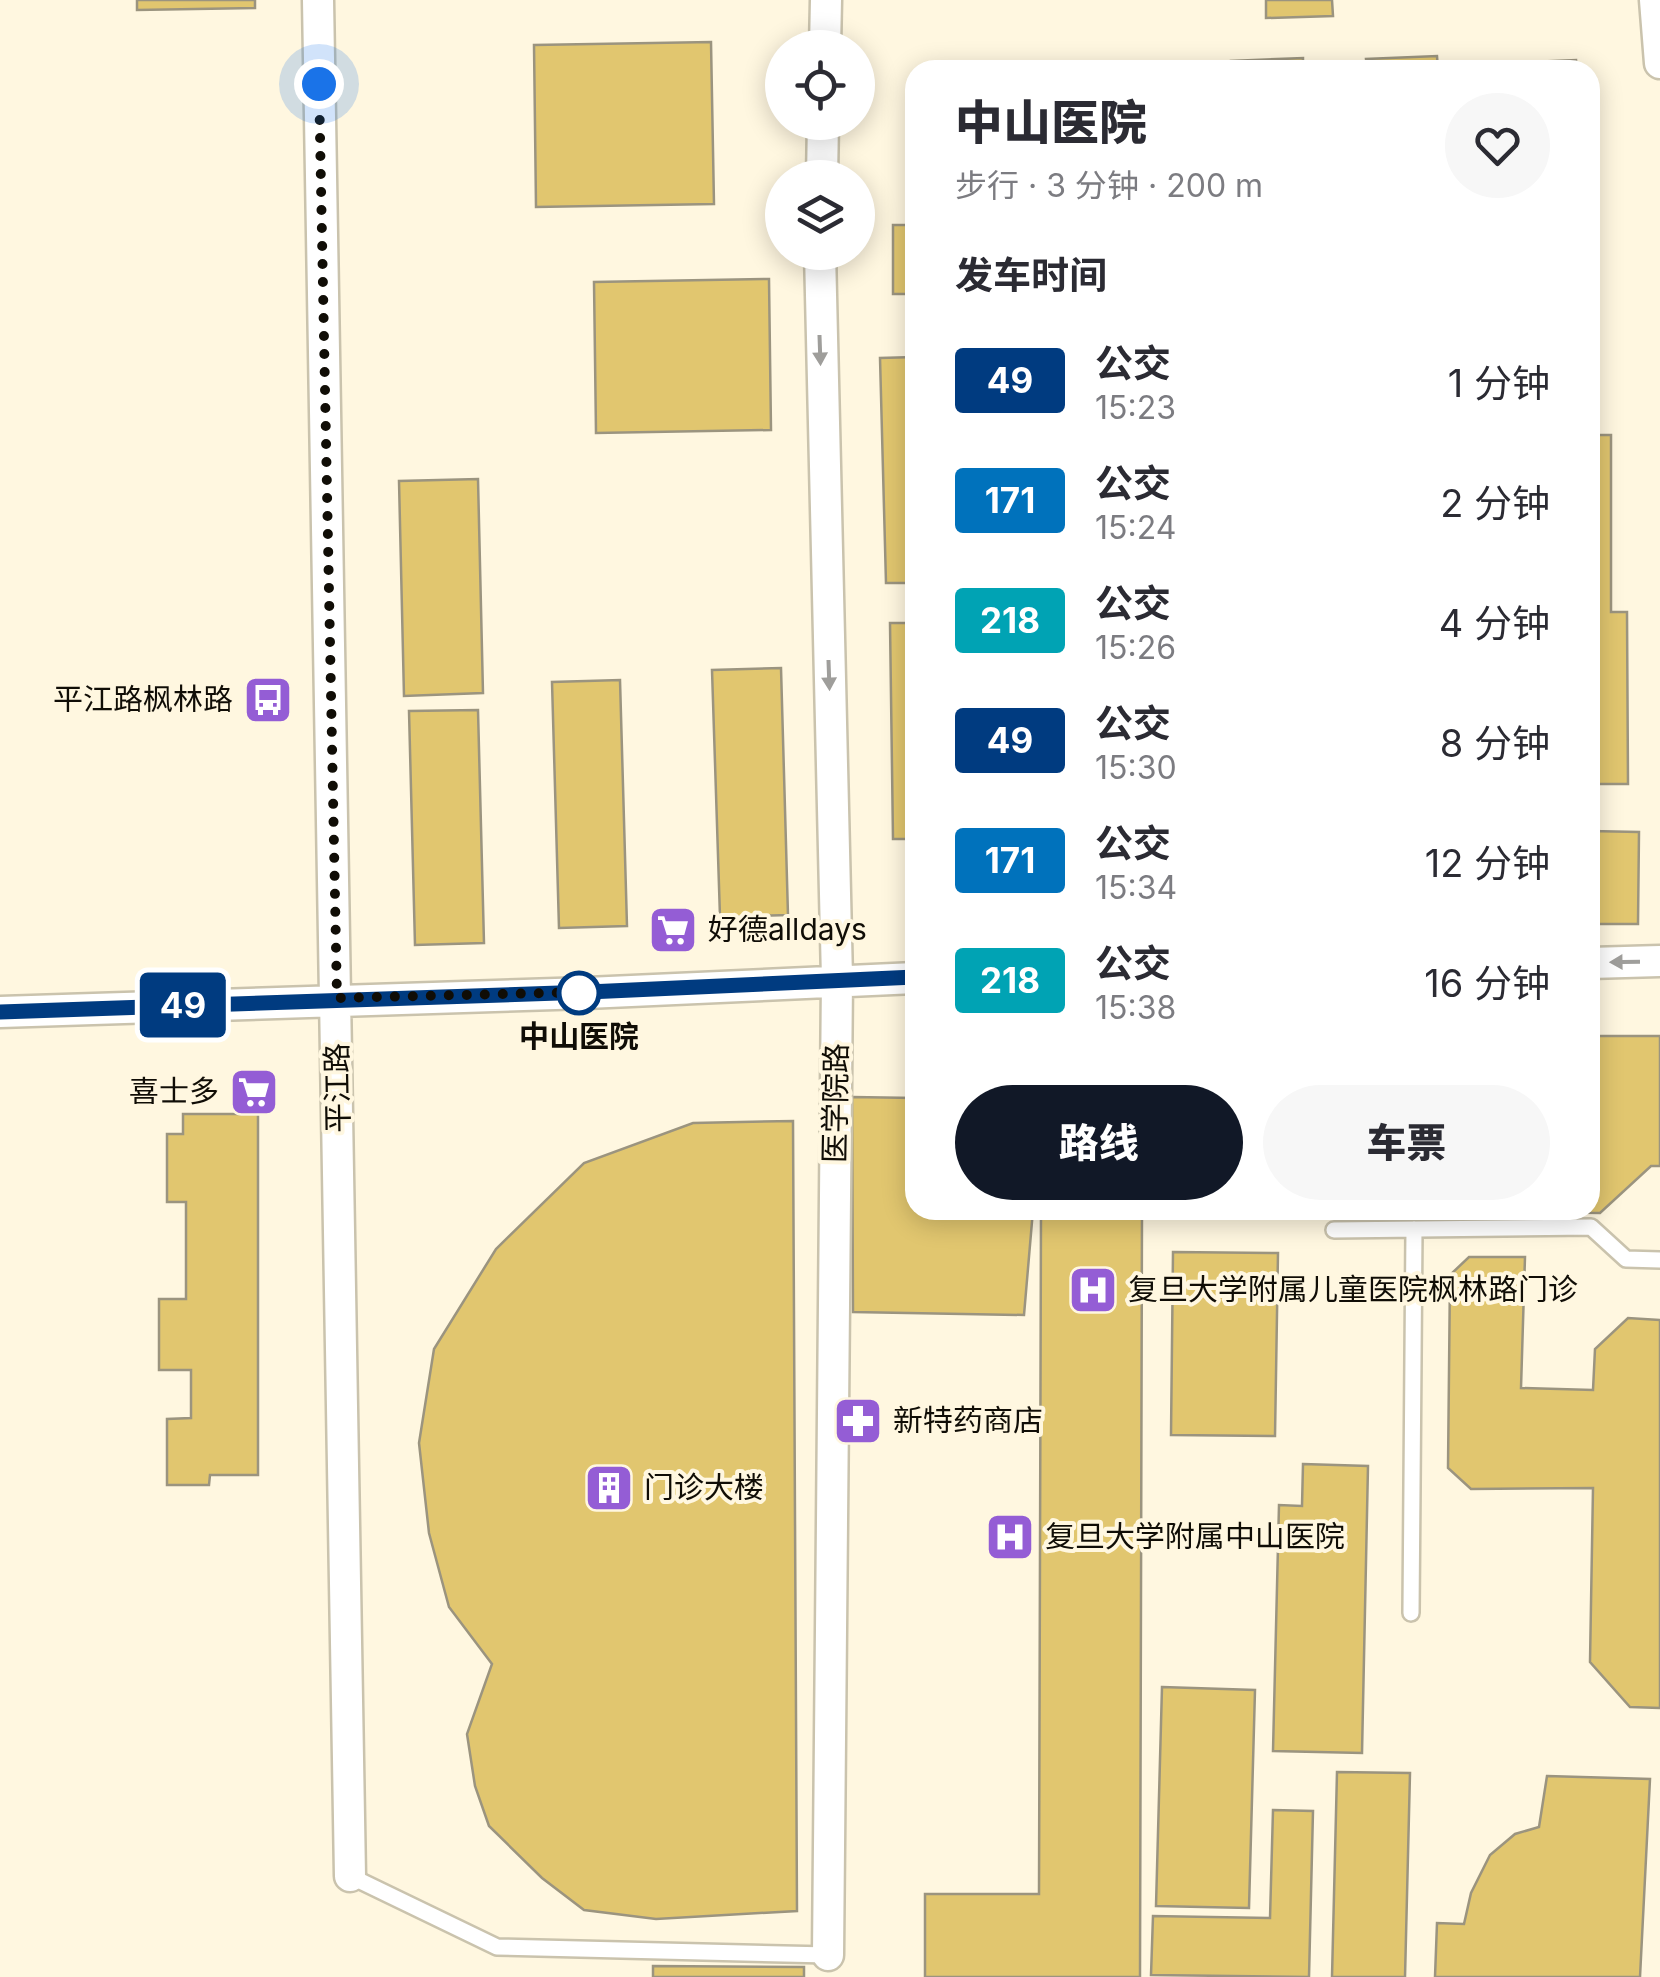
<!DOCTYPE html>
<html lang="zh">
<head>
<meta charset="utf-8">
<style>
  :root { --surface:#fff; --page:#f7f7f7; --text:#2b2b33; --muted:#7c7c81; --accent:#111827 }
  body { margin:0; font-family:Inter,"Noto Sans SC",sans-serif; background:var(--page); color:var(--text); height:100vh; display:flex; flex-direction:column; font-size:38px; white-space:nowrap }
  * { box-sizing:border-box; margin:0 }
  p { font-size:32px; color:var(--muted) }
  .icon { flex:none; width:55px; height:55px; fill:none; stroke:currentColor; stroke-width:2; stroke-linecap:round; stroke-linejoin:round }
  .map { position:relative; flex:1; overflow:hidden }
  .panel { position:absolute; left:905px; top:60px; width:695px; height:1160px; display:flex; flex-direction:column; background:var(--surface); border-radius:30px; box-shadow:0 5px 25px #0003 }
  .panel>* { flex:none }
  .badge { padding:0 20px; border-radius:8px; font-size:35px; line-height:65px }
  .fabs { position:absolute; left:765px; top:30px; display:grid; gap:20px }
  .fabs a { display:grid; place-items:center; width:110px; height:110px; border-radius:50%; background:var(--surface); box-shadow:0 5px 25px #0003; font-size:50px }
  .you { position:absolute; width:50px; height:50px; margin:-25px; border:8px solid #fff; border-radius:50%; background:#1a73e8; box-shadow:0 0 0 15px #1a73e833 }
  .map>.badge { position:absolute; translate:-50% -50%; box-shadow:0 0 0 5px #fff }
  h2 { padding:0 50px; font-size:38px; line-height:90px }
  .round { display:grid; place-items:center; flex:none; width:105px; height:105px; border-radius:52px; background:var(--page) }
  .headline { display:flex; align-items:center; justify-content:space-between; height:170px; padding:0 50px }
  h1 { font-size:48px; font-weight:800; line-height:75px }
  .cta { display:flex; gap:20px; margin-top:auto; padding:20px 50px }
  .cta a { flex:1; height:115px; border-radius:60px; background:var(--accent); color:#fff; font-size:40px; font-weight:800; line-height:115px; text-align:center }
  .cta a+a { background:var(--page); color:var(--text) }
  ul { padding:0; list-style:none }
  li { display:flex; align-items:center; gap:30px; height:120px; padding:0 50px }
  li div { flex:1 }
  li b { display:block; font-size:38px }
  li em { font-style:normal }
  li .badge { min-width:110px; font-weight:700; text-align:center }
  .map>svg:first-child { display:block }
  .building { fill:#e1c66f; stroke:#9b947f; stroke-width:2.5 }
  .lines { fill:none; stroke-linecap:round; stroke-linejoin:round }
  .lane-casing { stroke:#cac3ad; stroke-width:20 }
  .street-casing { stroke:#cac3ad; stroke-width:35 }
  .lane { stroke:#fff; stroke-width:15 }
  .street { stroke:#fff; stroke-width:30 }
  .oneway { fill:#9f9e9b }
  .line-casing { stroke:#fff; stroke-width:22 }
  .line { stroke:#003b80; stroke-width:15 }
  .walk { stroke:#100d06; stroke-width:10; stroke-dasharray:0 18 }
  .stop-dot { fill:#fff; stroke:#003b80; stroke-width:5 }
  .labels { text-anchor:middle; stroke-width:8; stroke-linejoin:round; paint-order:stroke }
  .poi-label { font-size:30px; fill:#100d06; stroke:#fff7e0; text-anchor:start }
  .stop-label { font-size:30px; font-weight:bold; fill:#100d06; stroke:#fff7e0 }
  .street-label { font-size:30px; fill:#100d06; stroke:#fff7e0 }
</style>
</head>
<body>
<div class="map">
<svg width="1660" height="1977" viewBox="0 0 1660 1977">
  <rect width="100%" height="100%" fill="#fff7e0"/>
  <path class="building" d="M137 0H255V8L137 10Z
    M1266 0H1332L1333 16 1266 18Z
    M711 42 714 204 536 207 534 45Z
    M1437 56 1438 70H1367L1366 59Z
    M1303 58V70H1232L1231 61Z
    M1576 60V70H1505V63Z
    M893 225H915V294H893Z
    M769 279 771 430 596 433 594 282Z
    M915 357V583H886L880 358Z
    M1590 435H1611V612H1627L1628 784H1590Z
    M478 479 483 693 404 696 399 481Z
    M890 623H915V839H893Z
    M781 668 788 915 720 917 712 670Z
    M620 680 627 926 559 928 552 682Z
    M478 710 484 943 415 945 409 711Z
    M1590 831 1639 832 1638 924H1590Z
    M1590 1036H1660V1166H1651L1600 1213 1534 1212 1590 1210Z
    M852 1097 915 1098V1210H1033L1024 1315 853 1312Z
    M183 1114H258V1475H210L209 1485H167V1419L191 1418V1370H159V1299H186V1202H167V1134H183Z
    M793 1121 797 1911 656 1919 584 1910 542 1878 489 1826 475 1786 467 1734 492 1664 449 1607 429 1533 419 1443 434 1349 496 1249 584 1163 693 1123Z
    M1041 1210H1142L1140 1977H925V1894H1039Z
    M1173 1252 1278 1253 1275 1436 1171 1435Z
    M1469 1257H1525L1521 1388 1593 1390 1595 1349 1628 1318 1660 1320V1708L1630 1707 1590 1662 1593 1488 1471 1489 1448 1468 1450 1275Z
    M1303 1464 1368 1466 1362 1753 1273 1751 1279 1505 1302 1506Z
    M1162 1687 1255 1690 1249 1908 1156 1906Z
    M1337 1772 1410 1773 1405 1977H1332Z
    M1547 1776 1650 1779 1640 1977H1435L1437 1923 1464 1924 1471 1893 1490 1855 1515 1834 1539 1827Z
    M1273 1810 1313 1811 1309 1977 1151 1975 1153 1916 1270 1918Z
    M653 1966 804 1967V1977H653Z"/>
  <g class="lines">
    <g class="lane-casing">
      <path id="lane" d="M1334 1230 1591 1227 1626 1259 1660 1260
        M1411 1613 1414 1229
        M350 1876 497 1947 828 1955"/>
    </g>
    <g class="street-casing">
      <path id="street" d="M318 0 350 1876
        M1655 0 1660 63
        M825 48 826 0
        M822 178 823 122
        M820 252 837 979 828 1955
        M1590 963 1660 961
        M0 1012 587 993 915 978"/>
    </g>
    <use href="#lane" class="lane"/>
    <use href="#street" class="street"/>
  </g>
  <defs><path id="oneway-solid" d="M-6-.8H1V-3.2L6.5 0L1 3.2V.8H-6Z" transform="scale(2.5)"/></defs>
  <g class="oneway">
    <use href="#oneway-solid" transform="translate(820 350) rotate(88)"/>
    <use href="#oneway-solid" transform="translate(829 675) rotate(88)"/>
    <use href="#oneway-solid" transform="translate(1625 962) rotate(179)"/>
  </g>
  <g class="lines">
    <g class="line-casing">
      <path id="line" d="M0 1012 588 992 915 977"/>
    </g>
    <use href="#line" class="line"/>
    <path class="walk" d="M319 84 337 998 588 992 579 993"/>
  </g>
  <defs>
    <g id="bus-square" transform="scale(2.5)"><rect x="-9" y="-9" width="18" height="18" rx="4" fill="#945dd5" stroke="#fff7e0"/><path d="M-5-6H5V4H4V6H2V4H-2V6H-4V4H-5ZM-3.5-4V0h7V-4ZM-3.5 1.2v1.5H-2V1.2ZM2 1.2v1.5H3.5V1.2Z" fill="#fff"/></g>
    <g id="supermarket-square" transform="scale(2.5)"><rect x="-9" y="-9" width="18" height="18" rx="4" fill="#945dd5" stroke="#fff7e0"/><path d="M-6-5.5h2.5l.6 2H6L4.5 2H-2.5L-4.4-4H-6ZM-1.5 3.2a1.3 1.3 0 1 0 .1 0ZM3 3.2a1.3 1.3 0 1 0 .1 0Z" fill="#fff"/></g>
    <g id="hospital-square" transform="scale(2.5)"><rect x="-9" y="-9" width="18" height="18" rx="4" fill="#945dd5" stroke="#fff7e0"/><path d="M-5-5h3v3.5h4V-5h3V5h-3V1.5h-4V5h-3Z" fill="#fff"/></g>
    <g id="pharmacy-square" transform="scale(2.5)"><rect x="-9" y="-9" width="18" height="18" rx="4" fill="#945dd5" stroke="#fff7e0"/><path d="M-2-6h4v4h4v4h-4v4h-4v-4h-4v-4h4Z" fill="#fff"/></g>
    <g id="building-square" transform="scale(2.5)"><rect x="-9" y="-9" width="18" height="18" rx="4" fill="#945dd5" stroke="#fff7e0"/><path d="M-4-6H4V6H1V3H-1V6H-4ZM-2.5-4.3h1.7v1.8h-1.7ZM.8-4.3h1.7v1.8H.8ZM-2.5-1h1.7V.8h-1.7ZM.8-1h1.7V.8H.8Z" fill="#fff"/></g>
  </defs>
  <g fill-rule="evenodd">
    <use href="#bus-square" x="268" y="700"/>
    <use href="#supermarket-square" x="673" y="930"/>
    <use href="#supermarket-square" x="254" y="1092"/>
    <use href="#hospital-square" x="1093" y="1290"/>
    <use href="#pharmacy-square" x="858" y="1421"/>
    <use href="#building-square" x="609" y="1488"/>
    <use href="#hospital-square" x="1010" y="1537"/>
  </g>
  <circle class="stop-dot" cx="579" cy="993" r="20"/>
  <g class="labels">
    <g class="poi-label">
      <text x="233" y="710" text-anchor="end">平江路枫林路</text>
      <text x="708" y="940">好德alldays</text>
      <text x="219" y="1102" text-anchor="end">喜士多</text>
      <text x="1128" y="1300">复旦大学附属儿童医院枫林路门诊</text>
      <text x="893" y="1431">新特药商店</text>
      <text x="644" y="1498">门诊大楼</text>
      <text x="1045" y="1547">复旦大学附属中山医院</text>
    </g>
    <g class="stop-label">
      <text x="579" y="1047">中山医院</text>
    </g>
    <g class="street-label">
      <text transform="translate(338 1088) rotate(-91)" y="10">平江路</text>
      <text transform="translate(836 1103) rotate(-89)" y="10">医学院路</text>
    </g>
  </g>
</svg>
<div class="fabs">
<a><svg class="icon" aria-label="locate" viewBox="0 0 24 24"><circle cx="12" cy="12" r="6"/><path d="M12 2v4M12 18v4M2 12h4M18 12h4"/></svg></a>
<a><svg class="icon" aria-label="layers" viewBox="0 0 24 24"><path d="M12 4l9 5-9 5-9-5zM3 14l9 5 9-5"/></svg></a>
</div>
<div class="you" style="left:319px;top:84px"></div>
<b class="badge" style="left:183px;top:1005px;background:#003b80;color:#fff">49</b>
<section class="panel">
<div class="headline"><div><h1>中山医院</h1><p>步行 · 3 分钟 · 200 m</p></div><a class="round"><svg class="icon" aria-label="heart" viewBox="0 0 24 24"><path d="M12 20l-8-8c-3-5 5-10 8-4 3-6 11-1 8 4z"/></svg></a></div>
<h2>发车时间</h2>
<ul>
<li><span class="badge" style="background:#003b80;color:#fff">49</span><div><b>公交</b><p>15:23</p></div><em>1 分钟</em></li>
<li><span class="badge" style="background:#0072bc;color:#fff">171</span><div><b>公交</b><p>15:24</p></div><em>2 分钟</em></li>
<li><span class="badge" style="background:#00a3b4;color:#fff">218</span><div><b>公交</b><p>15:26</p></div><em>4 分钟</em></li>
<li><span class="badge" style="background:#003b80;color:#fff">49</span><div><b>公交</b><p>15:30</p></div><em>8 分钟</em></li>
<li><span class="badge" style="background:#0072bc;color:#fff">171</span><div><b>公交</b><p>15:34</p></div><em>12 分钟</em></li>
<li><span class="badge" style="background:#00a3b4;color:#fff">218</span><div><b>公交</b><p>15:38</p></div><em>16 分钟</em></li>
</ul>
<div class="cta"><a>路线</a><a>车票</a></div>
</section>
</div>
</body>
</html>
